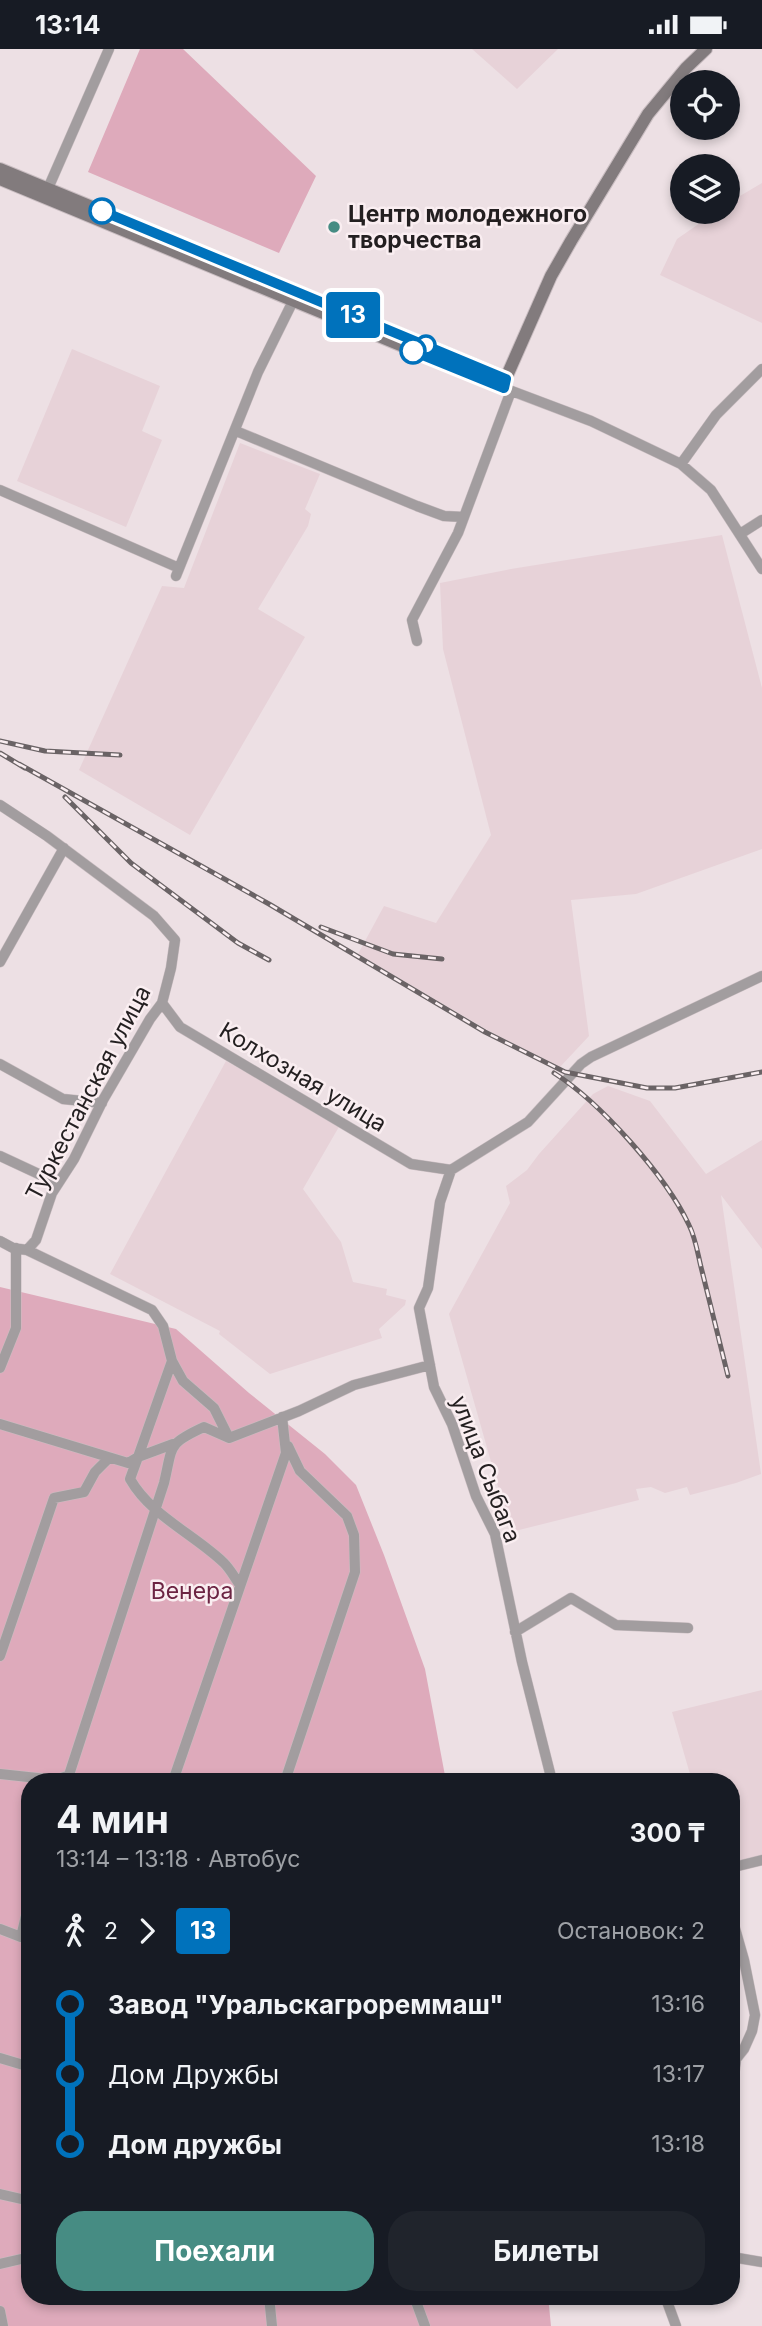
<!DOCTYPE html>
<html lang="ru">
<head>
<meta charset="utf-8">
<style>
  :root { --surface:#171b24; --page:#20242c; --text:#f1f3f6; --muted:#9ea1a6; --accent:#468c83 }
  body { margin:0; font-family:Inter,sans-serif; background:var(--page); color:var(--text); height:100vh; display:flex; flex-direction:column; font-size:26px; white-space:nowrap }
  * { box-sizing:border-box; margin:0 }
  p { font-size:23px; color:var(--muted) }
  .icon { flex:none; width:38px; height:38px; fill:none; stroke:currentColor; stroke-width:2; stroke-linecap:round; stroke-linejoin:round }
  .map { position:relative; flex:1; overflow:hidden }
  .drawer { position:absolute; left:21px; top:1724px; width:719px; height:532px; display:flex; flex-direction:column; background:var(--surface); border-radius:28px; box-shadow:0 4px 10px #0003 }
  .drawer>* { flex:none }
  .badge { padding:0 14px; border-radius:5px; font-size:24px; line-height:46px }
  .buttons { position:absolute; left:670px; top:21px; display:grid; gap:14px }
  .buttons a { display:grid; place-items:center; width:70px; height:70px; border-radius:50%; background:var(--surface); box-shadow:0 4px 10px #0003; font-size:35px }
  .map>.badge { position:absolute; translate:-50% -50%; box-shadow:0 0 0 4px #fff }
  .legs { display:flex; align-items:center; gap:10px; height:77px; padding:0 35px; font-size:23px }
  .legs p { margin-inline-start:auto }
  .summary { display:flex; align-items:center; justify-content:space-between; height:119px; padding:0 35px }
  h1 { font-size:38px; font-weight:700; line-height:52px }
  .cta { display:flex; gap:14px; margin-top:auto; padding:14px 35px }
  .cta a { flex:1; height:80px; border-radius:28px; background:var(--accent); color:#fff; font-size:28px; font-weight:700; line-height:80px; text-align:center }
  .cta a+a { background:var(--page); color:var(--text) }
  ul { padding:0 35px; list-style:none }
  li { display:flex; align-items:center; gap:24px; height:70px; font-size:26px }
  li i { display:grid; place-items:center; width:10px; height:100%; margin:0 9px; background:currentColor }
  li i::after { content:''; width:18px; height:18px; margin:-9px; border:5px solid; border-radius:50%; background:var(--surface) }
  li p { margin-inline-start:auto }
  li:first-child i { background:linear-gradient(#0000 50%,currentColor 0) }
  li:last-child i { background:linear-gradient(currentColor 50%,#0000 0) }
  .status { display:flex; justify-content:space-between; align-items:center; height:49px; padding:0 35px; background:var(--surface); direction:ltr }
  .status svg { height:19px; fill:currentColor }
  .map>svg:first-child { display:block }
  .built { fill:#e7d2d8 }
  .green { fill:#deaabb }
  .lines { fill:none; stroke-linecap:round; stroke-linejoin:round }
  .street-casing { stroke:#c9bdc1; stroke-width:11 }
  .secondary-casing { stroke:#c9bdc1; stroke-width:14 }
  .street { stroke:#a29d9f; stroke-width:10 }
  .secondary { stroke:#827b7d; stroke-width:12 }
  .rail-casing { stroke:#6a6365; stroke-width:5 }
  .rail { stroke:#faeef1; stroke-width:2.5; stroke-dasharray:8; stroke-linecap:butt }
  .line-1-casing { stroke:#fff; stroke-width:16 }
  .line-1 { stroke:#0072bc; stroke-width:10 }
  .stop-1-dot { fill:#fff; stroke:#0072bc; stroke-width:3.5 }
  .poi-dot { fill:#468c83; stroke:#faeef1; stroke-width:2.5 }
  .labels { text-anchor:middle; stroke-width:5; stroke-linejoin:round; paint-order:stroke }
  .poi-label { font-size:23px; font-weight:bold; fill:#231f20; stroke:#faeef1; text-anchor:start }
  .street-label { font-size:23px; fill:#231f20; stroke:#faeef1 }
  .park-label { font-size:23px; fill:#6c2443; stroke:#faeef1 }
</style>
</head>
<body>
<div class="status"><b>13:14</b><svg viewBox="0 0 49 12"><path d="M0 12V9h3v3zM5 12V6h3v6zM10 12V3h3v9zM15 12V0h3v12zM26 1h20v11H26zM47 4h2v5h-2z"/></svg></div>
<div class="map">
<svg width="762" height="2277" viewBox="0 0 762 2277">
  <rect width="100%" height="100%" fill="#ede0e4"/>
  <path class="built" d="M472 0H558L517 40Z
    M762 134V274L660 226 677 190 716 163H728V154Z
    M72 300 160 337 142 382 162 391 126 478 17 432Z
    M240 394 320 425 305 460 311 465 308 477 258 560 305 588 190 786 79 721 162 537 184 539Z
    M722 486 762 639V800L636 845 571 851 589 987 560 1018 489 982 358 905 384 857 436 874 491 786 443 600 440 534 511 520Z
    M226 1012 340 1076 303 1140 341 1193 353 1233 387 1240 386 1246 406 1251 405 1256 379 1280 382 1289 270 1325 219 1285 220 1282 110 1225Z
    M608 1037 650 1052 706 1125 762 1091V1200L721 1146 761 1425 736 1434 690 1446 687 1438 665 1444 651 1438 636 1440 639 1451 511 1483 449 1265 510 1154 506 1137 527 1121 539 1105 593 1045Z
    M762 1641V1807L738 1813 732 1811V1732H692L672 1663Z"/>
  <path class="green" d="M140 0H183L316 127 279 204 88 123Z
    M0 1238 176 1280 249 1344 325 1405 356 1436 384 1506 425 1620 446 1732H30V2247H548L551 2277H0Z"/>
  <g class="lines">
    <g class="street-casing">
      <path id="street" d="M46 144 109 0
        M504 339 591 372 681 415 711 441 762 520
        M236 382 417 457 444 467 464 468
        M681 415 716 366 762 320
        M0 441 179 519
        M740 485 762 471
        M176 527 258 323 296 246
        M417 592 412 571 458 484 511 342
        M0 756 47 787 154 867 175 891 171 919 162 954 150 970 103 1051 74 1110 52 1144 36 1191 27 1201 13 1199 0 1192
        M0 913 64 799
        M162 954 180 978 411 1115 451 1121 528 1073 581 1015 591 1008 762 927
        M0 1015 63 1050 102 1054
        M0 1107 58 1134
        M451 1121 440 1153 428 1239 419 1259 434 1338 452 1375 476 1447 495 1485 522 1613 552 1732
        M27 1201 152 1261 163 1277 172 1312 183 1332 214 1359 229 1389
        M0 1319 16 1279V1199
        M0 1375 128 1414 138 1408 172 1312
        M173 1395 138 1408 130 1430C151 1467 194 1485 224 1514 230 1520 235 1529 240 1536
        M515 1583 571 1549 616 1576 688 1579
        M0 1607 54 1449 84 1443 95 1423 109 1409
        M0 1725 56 1731 70 1726
        M67 1732 164 1434C173 1396 167 1395 204 1378L229 1389 299 1362 354 1336 430 1316
        M173 1732 286 1404 282 1368
        M285 1732 355 1523 354 1486 347 1467 300 1422 288 1397
        M732 1815 738 1817 762 1811
        M732 1869 744 1911 755 1966 752 1982 744 2000 736 2010 732 2043
        M0 1880 21 1888 30 1850
        M0 2009 30 2018
        M0 2145 30 2152
        M732 2208 762 2213
        M0 2215 30 2208
        M269 2247 272 2277
        M414 2247 425 2277
        M665 2247 676 2277
        M0 2262 3 2277"/>
    </g>
    <g class="secondary-casing">
      <path id="secondary" d="M0 120 506 329
        M0 130 504 339 506 329 551 227 571 192 648 65 686 19 706 0"/>
    </g>
    <use href="#street" class="street"/>
    <use href="#secondary" class="secondary"/>
    <g class="rail-casing">
      <path id="rail" d="M0 692 45 702 120 706
        M0 704 25 719
        M19 715 269 855 485 983 565 1023 647 1039H675L762 1023
        M65 748 131 814 238 894 269 911
        M321 878 393 905 442 910
        M554 1024C600 1053 666 1127 689 1176 696 1190 698 1207 702 1222 711 1257 719 1292 728 1327"/>
    </g>
    <use href="#rail" class="rail"/>
  </g>
  <g class="lines">
    <g class="line-1-casing">
      <path id="line-1" d="M102 162 506 330 504 339 413 302"/>
    </g>
    <use href="#line-1" class="line-1"/>
  </g>
  <g class="stop-1-dot">
    <circle cx="102" cy="162" r="12"/>
    <circle cx="426" cy="296" r="9"/>
    <circle cx="413" cy="302" r="12"/>
  </g>
  <circle class="poi-dot" cx="334" cy="178" r="7"/>
  <g class="labels">
    <g class="poi-label">
      <text x="348" y="173">Центр молодежного<tspan x="348" dy="26">творчества</tspan></text>
    </g>
    <g class="street-label">
      <text transform="translate(303 1028) rotate(31)" y="8">Колхозная улица</text>
      <text transform="translate(88 1044) rotate(-62)" y="8">Туркестанская улица</text>
      <text transform="translate(486 1420) rotate(69)" y="8">улица Сыбага</text>
    </g>
    <g class="park-label">
      <text x="192" y="1550">Венера</text>
    </g>
  </g>
</svg>
<div class="buttons">
<a><svg class="icon" aria-label="locate" viewBox="0 0 24 24"><circle cx="12" cy="12" r="6"/><path d="M12 2v4M12 18v4M2 12h4M18 12h4"/></svg></a>
<a><svg class="icon" aria-label="layers" viewBox="0 0 24 24"><path d="M12 4l9 5-9 5-9-5zM3 14l9 5 9-5"/></svg></a>
</div>
<b class="badge" style="left:353px;top:266px;background:#0072bc;color:#fff">13</b>
<section class="drawer">
<div class="summary"><div><h1>4 мин</h1><p>13:14 – 13:18 · Автобус</p></div><b>300 ₸</b></div>
<div class="legs"><svg class="icon" aria-label="walk" viewBox="0 0 24 24"><circle cx="13" cy="4" r="2"/><path d="M13 8l-2 6 4 7M11 14l-3 7M7 12l3-4h3l4 4"/></svg>2<svg class="icon" aria-label="forward" viewBox="0 0 24 24"><path d="M9 5l7 7-7 7"/></svg><b class="badge" style="background:#0072bc;color:#fff">13</b><p>Остановок: 2</p></div>
<ul>
<li><i style="color:#0072bc"></i><b>Завод &quot;Уральскагрореммаш&quot;</b><p>13:16</p></li>
<li><i style="color:#0072bc"></i><span>Дом Дружбы</span><p>13:17</p></li>
<li><i style="color:#0072bc"></i><b>Дом дружбы</b><p>13:18</p></li>
</ul>
<div class="cta"><a>Поехали</a><a>Билеты</a></div>
</section>
</div>
</body>
</html>
